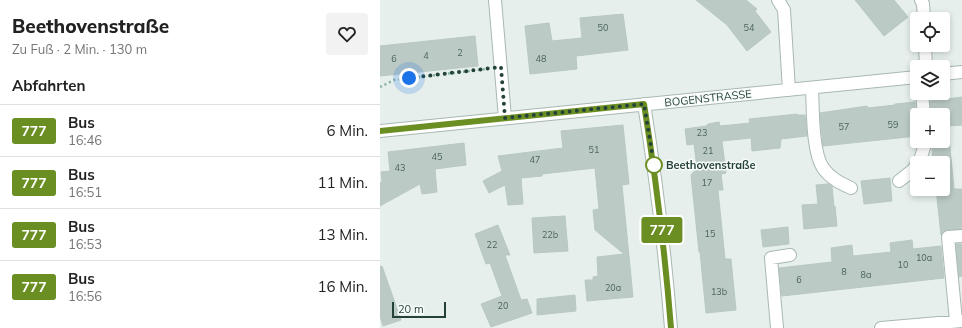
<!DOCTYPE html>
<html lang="de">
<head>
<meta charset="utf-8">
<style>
  :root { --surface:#fff; --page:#f2f2f2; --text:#222; --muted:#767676; --line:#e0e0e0 }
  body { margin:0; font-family:Mulish,sans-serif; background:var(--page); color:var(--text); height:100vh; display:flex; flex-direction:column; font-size:15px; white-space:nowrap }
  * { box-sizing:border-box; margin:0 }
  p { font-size:13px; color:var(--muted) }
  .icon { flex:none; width:22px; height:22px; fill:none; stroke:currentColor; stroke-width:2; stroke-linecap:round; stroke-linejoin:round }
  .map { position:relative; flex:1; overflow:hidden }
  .details { display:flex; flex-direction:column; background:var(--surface); width:380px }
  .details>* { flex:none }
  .badge { padding:0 8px; border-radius:3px; font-size:14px; line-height:26px }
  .fabs { position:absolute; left:530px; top:12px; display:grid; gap:8px }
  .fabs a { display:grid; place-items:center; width:40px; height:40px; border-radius:4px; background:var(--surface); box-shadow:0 2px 6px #0003; font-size:20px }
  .scale { position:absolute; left:12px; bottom:10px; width:54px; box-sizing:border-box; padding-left:4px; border:2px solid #24423a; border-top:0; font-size:11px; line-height:14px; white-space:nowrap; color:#24423a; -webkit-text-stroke:3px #f7fbf9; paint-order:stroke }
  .you { position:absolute; width:20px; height:20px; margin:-10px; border:3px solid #fff; border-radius:50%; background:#1a73e8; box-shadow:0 0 0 6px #1a73e833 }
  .map>.badge { position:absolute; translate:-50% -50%; box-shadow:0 0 0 2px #fff }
  h2 { padding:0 12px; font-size:15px; line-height:36px }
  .round { display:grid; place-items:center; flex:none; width:42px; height:42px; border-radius:4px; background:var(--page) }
  .overview { display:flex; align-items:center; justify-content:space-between; height:68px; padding:0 12px }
  h1 { font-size:19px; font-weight:800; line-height:30px }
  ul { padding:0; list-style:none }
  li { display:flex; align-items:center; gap:12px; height:52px; padding:0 12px; border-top:1px solid var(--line) }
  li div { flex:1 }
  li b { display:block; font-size:15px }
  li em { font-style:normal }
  li .badge { min-width:44px; font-weight:700; text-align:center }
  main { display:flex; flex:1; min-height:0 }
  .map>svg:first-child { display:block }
  .building { fill:#bbcac4; stroke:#b8c9c2 }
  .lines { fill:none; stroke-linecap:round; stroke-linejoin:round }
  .minor-casing { stroke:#a8b8b2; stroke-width:14 }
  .path { stroke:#86b3a5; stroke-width:2.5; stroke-dasharray:2 3; stroke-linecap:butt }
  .minor { stroke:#fff; stroke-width:12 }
  .line-casing { stroke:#fff; stroke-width:9 }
  .line { stroke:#6b8e23; stroke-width:6 }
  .walk { stroke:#24423a; stroke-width:4; stroke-dasharray:0 7.2 }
  .stop-dot { fill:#fff; stroke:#6b8e23; stroke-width:2 }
  .labels { text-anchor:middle; stroke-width:3; stroke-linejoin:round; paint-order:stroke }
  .number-label { font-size:9px; fill:#4a645c }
  .street-label { font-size:11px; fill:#24423a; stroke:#f7fbf9 }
  .stop-label { font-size:11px; font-weight:bold; fill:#24423a; stroke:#f7fbf9; text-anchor:start }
</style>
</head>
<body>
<main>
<section class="details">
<div class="overview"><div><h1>Beethovenstraße</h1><p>Zu Fuß · 2 Min. · 130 m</p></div><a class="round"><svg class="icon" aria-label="heart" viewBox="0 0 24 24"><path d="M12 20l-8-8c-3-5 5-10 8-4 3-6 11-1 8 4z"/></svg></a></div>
<h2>Abfahrten</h2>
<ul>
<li><span class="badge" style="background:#6b8e23;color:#fff">777</span><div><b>Bus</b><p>16:46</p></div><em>6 Min.</em></li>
<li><span class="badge" style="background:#6b8e23;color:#fff">777</span><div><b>Bus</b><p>16:51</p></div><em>11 Min.</em></li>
<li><span class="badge" style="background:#6b8e23;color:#fff">777</span><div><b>Bus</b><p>16:53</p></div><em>13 Min.</em></li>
<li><span class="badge" style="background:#6b8e23;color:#fff">777</span><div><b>Bus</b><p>16:56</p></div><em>16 Min.</em></li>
</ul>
</section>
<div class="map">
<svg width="582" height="328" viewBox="0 0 582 328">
  <rect width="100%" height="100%" fill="#e6efeb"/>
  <path class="building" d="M316 0H366L377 9 375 11 391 32 367 51 347 25Z
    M475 0H514L528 17 504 36Z
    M243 14 248 50 196 56 197 69 150 74 145 26 169 23 172 41 202 38 200 18Z
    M95 36 98 66 0 76V46Z
    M582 97V125L568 126 574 189H582V229L567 230 563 231 561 235 556 189H563V163H553L552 148 553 141H563V115H551L550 101Z
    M535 102 537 136 443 146 440 113 487 106 488 108 515 105V104Z
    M417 114V115H425L427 136 401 139 400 148 372 151 371 138 342 141 346 173 341 174 343 190H338L345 259H351L356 310 326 313 320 252H319L311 175 317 168 314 144 307 145 305 129 326 126 328 124 339 122 340 126 370 123 369 119Z
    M243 125 249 184 242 185 253 297 207 301 205 280H213V277L218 276 217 257 244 254 215 230 213 210 219 209 215 168 162 174V176L141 178 143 204 128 205 125 185 109 193 103 181 122 171 118 156 183 148 181 131Z
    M84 143 86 165 55 169 57 192 42 194 40 184 0 206V183L2 182 1 172 10 171 8 152Z
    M510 178 512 201 484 204 481 181Z
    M448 184 452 186 454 207 455 206 457 226 424 229 422 205 438 204 436 185Z
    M185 216 188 251 154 253 152 218Z
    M118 225 130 255H125L141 300 147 299 152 313 111 327 101 304 122 296 110 263 106 264 95 234Z
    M408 227 409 244 383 247 381 230Z
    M532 240 533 249 561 246 564 278 402 296 399 268 452 262 451 248 472 245 473 256 511 252 510 243Z
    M576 244H582V276L579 277Z
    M2 266 21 320 3 326 0 316V267Z
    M195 295 196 311 157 315V299Z"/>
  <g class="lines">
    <g class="minor-casing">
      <path id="minor" d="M115 0 125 118
        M398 0 404 10 409 90
        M541 0 543 4 544 19
        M545 45 546 67
        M563 74 582 72
        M432 88C433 108 432 152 443 168 450 178 460 183 471 188
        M542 93 544 115
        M264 104C276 178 285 253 291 328
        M0 131 537 77
        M538 163 541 157 546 141
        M519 181 533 170 537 164
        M576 321 568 237 582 236
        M397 328 391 258 410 255
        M501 328 582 321"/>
    </g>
    <path class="path" d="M0 87 14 80 107 69"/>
    <use href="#minor" class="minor"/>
  </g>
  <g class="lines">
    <g class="line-casing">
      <path id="line" d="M0 131 264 104C276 179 285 253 291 328"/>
    </g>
    <use href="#line" class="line"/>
    <path class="walk" d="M29 78 121 67 125 118 264 104 274 165"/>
  </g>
  <circle class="stop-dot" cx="274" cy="165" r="8"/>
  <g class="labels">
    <g class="number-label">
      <text x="223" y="31">50</text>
      <text x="369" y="31">54</text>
      <text x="80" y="56">2</text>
      <text x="46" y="59">4</text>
      <text x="14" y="62">6</text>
      <text x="161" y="62">48</text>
      <text x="513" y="128">59</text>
      <text x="464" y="130">57</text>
      <text x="322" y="136">23</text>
      <text x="214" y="153">51</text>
      <text x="328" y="154">21</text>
      <text x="57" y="160">45</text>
      <text x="155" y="163">47</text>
      <text x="20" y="171">43</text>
      <text x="327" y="186">17</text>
      <text x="330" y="237">15</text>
      <text x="170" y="238">22b</text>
      <text x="112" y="248">22</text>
      <text x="544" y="261">10a</text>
      <text x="523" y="268">10</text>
      <text x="464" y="275">8</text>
      <text x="486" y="278">8a</text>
      <text x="419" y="283">6</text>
      <text x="233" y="291">20a</text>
      <text x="339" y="295">13b</text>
      <text x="123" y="309">20</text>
    </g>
    <g class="street-label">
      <text transform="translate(328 98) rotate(-6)" y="4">BOGENSTRASSE</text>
    </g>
    <g class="stop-label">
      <text x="286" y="169">Beethovenstraße</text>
    </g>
  </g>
</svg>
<div class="fabs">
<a><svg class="icon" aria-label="locate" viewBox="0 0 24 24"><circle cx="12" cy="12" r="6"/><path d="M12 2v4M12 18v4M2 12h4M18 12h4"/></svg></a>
<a><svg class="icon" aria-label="layers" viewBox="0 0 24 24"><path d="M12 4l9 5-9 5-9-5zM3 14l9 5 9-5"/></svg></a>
<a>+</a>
<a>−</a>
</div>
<div class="scale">20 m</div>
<div class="you" style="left:29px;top:78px"></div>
<b class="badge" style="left:282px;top:230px;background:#6b8e23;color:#fff">777</b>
</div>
</main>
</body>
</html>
